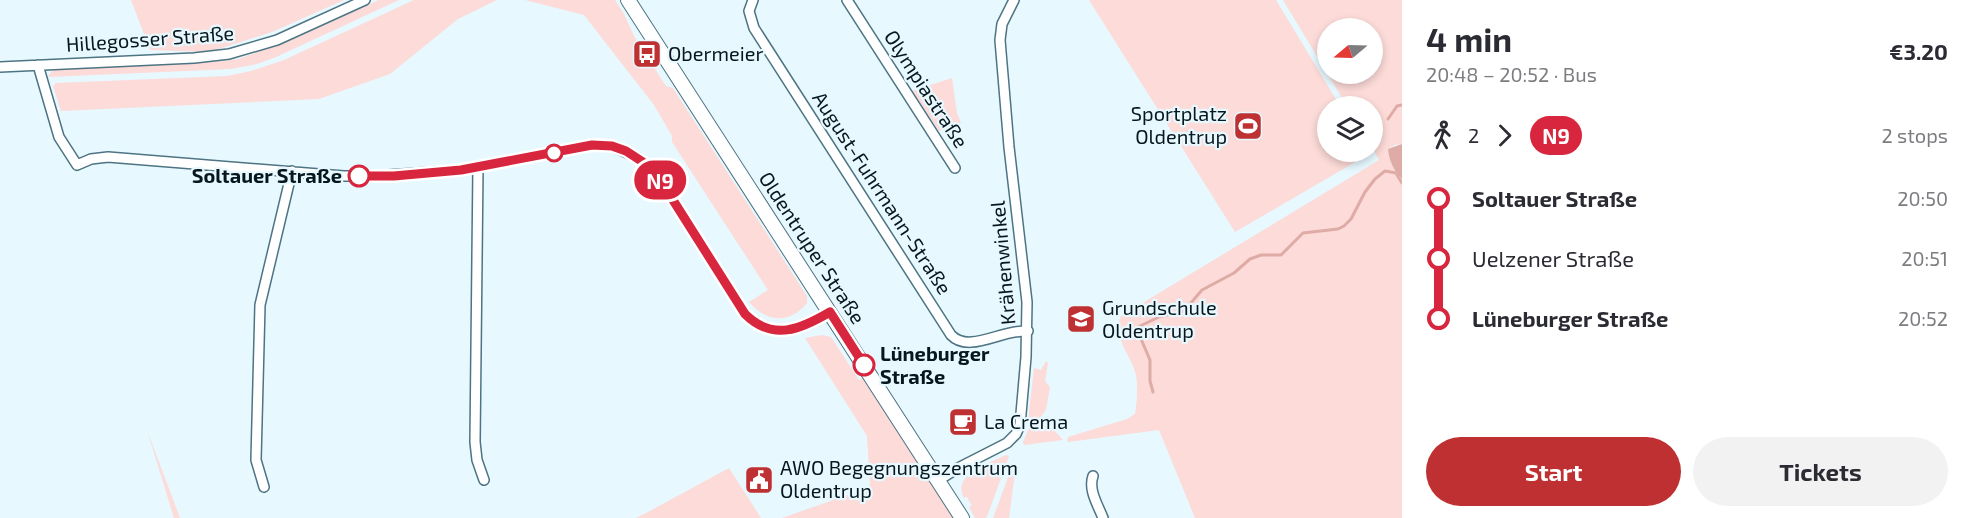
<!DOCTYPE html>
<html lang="en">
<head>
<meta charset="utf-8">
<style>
  :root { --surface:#fff; --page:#f2f2f3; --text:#2b2b33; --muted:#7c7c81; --accent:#bf3032 }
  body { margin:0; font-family:"Exo 2",sans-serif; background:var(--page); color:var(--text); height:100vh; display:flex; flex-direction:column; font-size:22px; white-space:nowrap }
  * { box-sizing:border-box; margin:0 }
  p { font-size:20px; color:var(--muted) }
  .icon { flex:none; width:33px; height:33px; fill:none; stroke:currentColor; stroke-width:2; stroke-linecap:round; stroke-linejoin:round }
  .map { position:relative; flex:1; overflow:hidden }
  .side { display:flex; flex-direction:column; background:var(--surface); width:570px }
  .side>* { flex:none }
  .badge { padding:0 12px; border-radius:20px; font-size:21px; line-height:39px }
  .needle { width:39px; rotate:251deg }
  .controls { position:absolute; left:1317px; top:18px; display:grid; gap:12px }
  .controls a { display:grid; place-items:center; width:66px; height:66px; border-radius:50%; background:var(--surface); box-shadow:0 3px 9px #0003; font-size:30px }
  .map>.badge { position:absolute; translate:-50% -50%; box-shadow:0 0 0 3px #fff }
  .legs { display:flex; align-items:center; gap:9px; height:66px; padding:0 24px; font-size:20px }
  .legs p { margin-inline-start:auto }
  .summary { display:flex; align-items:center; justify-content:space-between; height:102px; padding:0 24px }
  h1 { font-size:33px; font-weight:700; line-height:45px }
  .cta { display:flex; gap:12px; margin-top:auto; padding:12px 24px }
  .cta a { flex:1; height:69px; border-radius:36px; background:var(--accent); color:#fff; font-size:24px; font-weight:700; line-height:69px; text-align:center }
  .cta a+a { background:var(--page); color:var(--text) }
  ul { padding:0 24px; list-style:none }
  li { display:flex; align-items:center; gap:21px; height:60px; font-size:22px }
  li i { display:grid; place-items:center; width:9px; height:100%; margin:0 8px; background:currentColor }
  li i::after { content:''; width:15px; height:15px; margin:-8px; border:4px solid; border-radius:50%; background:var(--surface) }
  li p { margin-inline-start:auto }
  li:first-child i { background:linear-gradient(#0000 50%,currentColor 0) }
  li:last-child i { background:linear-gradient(currentColor 50%,#0000 0) }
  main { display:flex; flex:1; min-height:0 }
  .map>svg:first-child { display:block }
  .green { fill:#fcdbd8; fill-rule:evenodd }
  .water { fill:#deaba6 }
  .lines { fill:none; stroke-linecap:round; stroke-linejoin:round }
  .stream { stroke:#deaba6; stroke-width:3 }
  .street-casing { stroke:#4d7483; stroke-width:12 }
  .secondary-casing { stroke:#4d7483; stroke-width:16 }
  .street { stroke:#fff; stroke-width:9 }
  .secondary { stroke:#fff; stroke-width:14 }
  .line-1-casing { stroke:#fff; stroke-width:14 }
  .line-1 { stroke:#d7263d; stroke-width:9 }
  .stop-1-dot { fill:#fff; stroke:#d7263d; stroke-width:3 }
  .labels { text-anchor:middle; stroke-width:4.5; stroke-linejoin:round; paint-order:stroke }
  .street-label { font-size:20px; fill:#07171d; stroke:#e7f8ff }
  .poi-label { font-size:20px; fill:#07171d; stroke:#e7f8ff; text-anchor:start }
  .stop-label { font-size:20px; font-weight:bold; fill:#07171d; stroke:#e7f8ff; text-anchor:end }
</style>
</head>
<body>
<main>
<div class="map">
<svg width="1402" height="518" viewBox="0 0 1402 518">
  <rect width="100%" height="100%" fill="#e7f8ff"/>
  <path class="green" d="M131 0H344L272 32 209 52 150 50Z
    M379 0H399L276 57 257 64 231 69 48 77 52 71 55 70 199 63 238 59 293 39Z
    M414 0H497L458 19 390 74 319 99 61 111 53 86 56 83 227 76 251 71 284 60Z
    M525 0H615L624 14 634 36 666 86 673 88 807 296V303C789 325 766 322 749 302L768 290 672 142V136L654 105 584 15Z
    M1089 0H1276L1340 106H1328V152H1367L1369 154 1235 232Z
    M1283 0H1402V144L1395 145 1388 149C1389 161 1394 171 1402 179V518H1195L1159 430 1068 442 1067 440 1068 437 1127 419 1135 414C1137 403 1138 386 1136 375 1132 357 1111 335 1121 316L1379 160 1373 149 1372 106H1347ZM1328 28H1372V74H1328Z
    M952 78 957 113 961 123 939 131 912 91Z
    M822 335 831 337 859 380 863 378 954 518H782L870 487 867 436 805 338Z
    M1046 361 1048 363 1045 381 1050 387 1046 410 1039 419 1028 421 1034 368 1041 370Z
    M1043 424 1053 429 1063 440 1024 445 1023 442 1029 428Z
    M147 430 180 518H174Z
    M1006 455 1009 456 988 514 986 518H975L969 507 972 506 967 497 964 498C951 475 989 463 1006 455Z
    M1013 464 1016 465 1009 518H993Z
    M729 468 761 518H636L648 512Z"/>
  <path class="water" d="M1402 144V179C1394 171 1389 161 1388 149Z"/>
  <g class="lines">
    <path class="stream" d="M1388 119 1397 106 1402 105
      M1397 175 1402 183
      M1153 392 1150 381V360L1138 332V327L1159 317 1184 311 1202 290 1234 273 1250 259 1261 255H1281L1303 233 1338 229 1344 226 1351 219 1365 192 1375 179 1385 171 1402 174"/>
    <g class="street-casing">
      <path id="street" d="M753 0 749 11 754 28 951 335C969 354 1002 329 1028 331
        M847 0 955 168
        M38 65 59 137 77 165 91 159 108 157 344 176H374L461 170 592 145 612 146 638 158 658 177 745 314C773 342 801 329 830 312
        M0 67 194 58 229 54 277 40 365 0
        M478 167 475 442 477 460 484 480
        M1093 476C1088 490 1098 505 1103 518
        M939 480 958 468 1007 443 1016 434 1020 425 1026 357 1027 302 1009 147 1000 40 1002 24 1014 0
        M264 487 256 460 260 305 292 171"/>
    </g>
    <g class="secondary-casing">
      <path id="secondary" d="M628 0 962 518"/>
    </g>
    <use href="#street" class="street"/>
    <use href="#secondary" class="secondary"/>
  </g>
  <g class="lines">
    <g class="line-1-casing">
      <path id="line-1" d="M359 176H394L461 170 592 145 612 146 626 151 649 166 666 189 745 314C773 342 801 329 830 312L864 365"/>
    </g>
    <use href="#line-1" class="line-1"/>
  </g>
  <defs>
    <g id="bus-square" transform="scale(1.5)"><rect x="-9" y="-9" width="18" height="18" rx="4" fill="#bf3032" stroke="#e7f8ff"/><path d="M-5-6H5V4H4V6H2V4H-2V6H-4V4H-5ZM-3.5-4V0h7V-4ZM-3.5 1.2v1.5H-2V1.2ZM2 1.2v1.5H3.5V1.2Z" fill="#fff"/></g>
    <g id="stadium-square" transform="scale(1.5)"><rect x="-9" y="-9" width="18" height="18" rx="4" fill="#bf3032" stroke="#e7f8ff"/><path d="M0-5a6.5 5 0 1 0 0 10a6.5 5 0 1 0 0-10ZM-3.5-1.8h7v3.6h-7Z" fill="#fff"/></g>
    <g id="school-square" transform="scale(1.5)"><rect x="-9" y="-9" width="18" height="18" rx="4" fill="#bf3032" stroke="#e7f8ff"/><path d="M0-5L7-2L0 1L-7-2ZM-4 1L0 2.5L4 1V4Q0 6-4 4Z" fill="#fff"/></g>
    <g id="cafe-square" transform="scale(1.5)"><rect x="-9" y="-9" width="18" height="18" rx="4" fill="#bf3032" stroke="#e7f8ff"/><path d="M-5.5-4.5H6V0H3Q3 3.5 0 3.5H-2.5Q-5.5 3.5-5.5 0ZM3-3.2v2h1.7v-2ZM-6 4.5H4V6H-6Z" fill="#fff"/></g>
    <g id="civic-square" transform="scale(1.5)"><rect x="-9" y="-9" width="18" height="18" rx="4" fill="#bf3032" stroke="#e7f8ff"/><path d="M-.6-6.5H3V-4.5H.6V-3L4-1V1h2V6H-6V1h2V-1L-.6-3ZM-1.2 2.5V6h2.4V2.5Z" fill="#fff"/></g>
  </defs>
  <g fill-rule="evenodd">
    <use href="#bus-square" x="647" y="54"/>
    <use href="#stadium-square" x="1248" y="126"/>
    <use href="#school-square" x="1081" y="319"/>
    <use href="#cafe-square" x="963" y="422"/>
    <use href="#civic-square" x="759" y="480"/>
  </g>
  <g class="stop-1-dot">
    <circle cx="554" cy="153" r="8"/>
    <circle cx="359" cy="176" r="10"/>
    <circle cx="864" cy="365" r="10"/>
  </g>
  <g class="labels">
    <g class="street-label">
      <text transform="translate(150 39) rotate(-4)" y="7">Hillegosser Straße</text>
      <text transform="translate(926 89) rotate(57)" y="7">Olympiastraße</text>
      <text transform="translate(882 193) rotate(57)" y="7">August-Fuhrmann-Straße</text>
      <text transform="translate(812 248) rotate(57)" y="7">Oldentruper Straße</text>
      <text transform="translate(1003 263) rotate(-95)" y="7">Krähenwinkel</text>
    </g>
    <g class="poi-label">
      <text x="668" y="61">Obermeier</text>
      <text x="1227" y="121" text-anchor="end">Sportplatz<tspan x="1227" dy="23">Oldentrup</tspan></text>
      <text x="1102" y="315">Grundschule<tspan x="1102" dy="23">Oldentrup</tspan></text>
      <text x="984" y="429">La Crema</text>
      <text x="780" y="475">AWO Begegnungszentrum<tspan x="780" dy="23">Oldentrup</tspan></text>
    </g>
    <g class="stop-label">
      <text x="342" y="183">Soltauer Straße</text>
      <text x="880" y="361" text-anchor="start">Lüneburger<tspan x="880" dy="23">Straße</tspan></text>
    </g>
  </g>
</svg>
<div class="controls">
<a><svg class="needle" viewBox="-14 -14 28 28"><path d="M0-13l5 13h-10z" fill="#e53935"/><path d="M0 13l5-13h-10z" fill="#7c7c81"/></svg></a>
<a><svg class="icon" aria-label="layers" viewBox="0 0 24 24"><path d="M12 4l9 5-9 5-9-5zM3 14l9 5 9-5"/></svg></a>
</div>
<b class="badge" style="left:660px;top:180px;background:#d7263d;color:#fff">N9</b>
</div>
<section class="side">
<div class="summary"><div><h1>4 min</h1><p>20:48 – 20:52 · Bus</p></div><b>€3.20</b></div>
<div class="legs"><svg class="icon" aria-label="walk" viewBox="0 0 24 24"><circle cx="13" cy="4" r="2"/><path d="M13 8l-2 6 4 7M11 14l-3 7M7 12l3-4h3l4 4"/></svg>2<svg class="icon" aria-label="forward" viewBox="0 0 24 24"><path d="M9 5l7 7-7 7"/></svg><b class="badge" style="background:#d7263d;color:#fff">N9</b><p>2 stops</p></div>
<ul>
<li><i style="color:#d7263d"></i><b>Soltauer Straße</b><p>20:50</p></li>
<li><i style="color:#d7263d"></i><span>Uelzener Straße</span><p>20:51</p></li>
<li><i style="color:#d7263d"></i><b>Lüneburger Straße</b><p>20:52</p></li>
</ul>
<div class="cta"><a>Start</a><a>Tickets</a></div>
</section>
</main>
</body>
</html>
